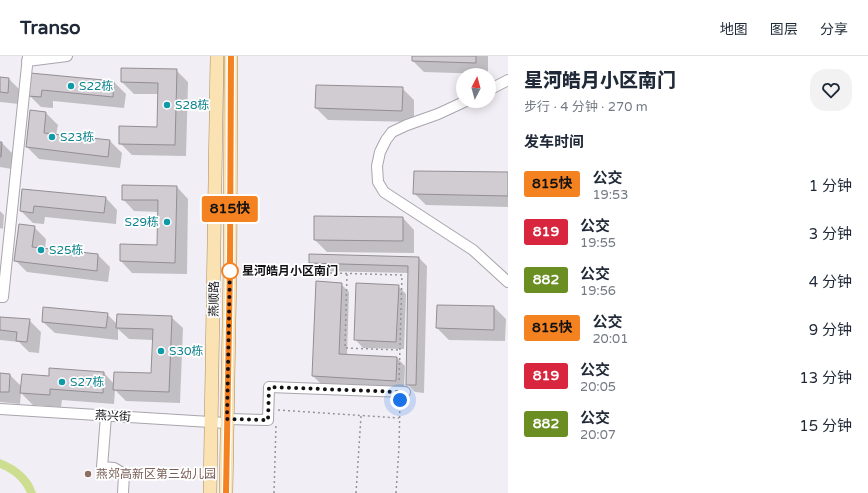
<!DOCTYPE html>
<html lang="zh">
<head>
<meta charset="utf-8">
<style>
  :root { --surface:#fff; --page:#f2f2f3; --text:#1f2937; --muted:#747a83; --line:#e0e1e3 }
  body { margin:0; font-family:"Varela Round","Noto Sans SC",sans-serif; background:var(--page); color:var(--text); height:100vh; display:flex; flex-direction:column; font-size:15px; white-space:nowrap }
  * { box-sizing:border-box; margin:0 }
  p { font-size:13px; color:var(--muted) }
  .icon { flex:none; width:22px; height:22px; fill:none; stroke:currentColor; stroke-width:2; stroke-linecap:round; stroke-linejoin:round }
  .map { position:relative; flex:1; overflow:hidden }
  .panel { display:flex; flex-direction:column; background:var(--surface); width:360px }
  .panel>* { flex:none }
  .badge { padding:0 8px; border-radius:3px; font-size:14px; line-height:26px }
  .needle { width:26px; rotate:6deg }
  .buttons { position:absolute; left:456px; top:12px; display:grid; gap:8px }
  .buttons a { display:grid; place-items:center; width:40px; height:40px; border-radius:50%; background:var(--surface); box-shadow:0 2px 10px #0003; font-size:20px }
  .you { position:absolute; width:20px; height:20px; margin:-10px; border:3px solid #fff; border-radius:50%; background:#1a73e8; box-shadow:0 0 0 6px #1a73e833 }
  .map>.badge { position:absolute; translate:-50% -50%; box-shadow:0 0 0 2px #fff }
  h2 { padding:0 16px; font-size:15px; line-height:36px }
  .round { display:grid; place-items:center; flex:none; width:42px; height:42px; border-radius:16px; background:var(--page) }
  .head { display:flex; align-items:center; justify-content:space-between; height:68px; padding:0 16px }
  h1 { font-size:19px; font-weight:800; line-height:30px }
  ul { padding:0; list-style:none }
  li { display:flex; align-items:center; gap:12px; height:48px; padding:0 16px }
  li div { flex:1 }
  li b { display:block; font-size:15px }
  li em { font-style:normal }
  li .badge { min-width:44px; font-weight:700; text-align:center }
  header { display:flex; align-items:center; gap:24px; box-sizing:border-box; height:56px; padding:0 20px; background:var(--surface); border-bottom:1px solid var(--line) }
  header strong { font-size:19px }
  nav { display:flex; gap:22px; margin-inline-start:auto; font-size:14px }
  main { display:flex; flex:1; min-height:0 }
  .map>svg:first-child { display:block }
  .green { fill:#cdde91 }
  .shadow { fill:#0003 }
  .building { fill:#d1ccd2; stroke:#938e94 }
  .lines { fill:none; stroke-linecap:round; stroke-linejoin:round }
  .minor-casing { stroke:#a9a5ac; stroke-width:12 }
  .major-casing { stroke:#a78c5b; stroke-width:14 }
  .path { stroke:#979499; stroke-width:1.5; stroke-dasharray:2 3; stroke-linecap:butt }
  .minor { stroke:#fff; stroke-width:10 }
  .major { stroke:#fae2b3; stroke-width:13 }
  .line-casing { stroke:#fff; stroke-width:9 }
  .line { stroke:#f58220; stroke-width:6 }
  .walk { stroke:#131114; stroke-width:4; stroke-dasharray:0 7.2 }
  .culture-dot { fill:#0f9aa8; stroke:#fff; stroke-width:1.5 }
  .stop-dot { fill:#fff; stroke:#f58220; stroke-width:2 }
  .education-dot { fill:#8d6e63; stroke:#fff; stroke-width:1.5 }
  .labels { text-anchor:middle; stroke-width:3.5; stroke-linejoin:round; paint-order:stroke }
  .culture-label { font-size:12px; fill:#0d838f; stroke:#fff; text-anchor:start }
  .stop-label { font-size:12px; font-weight:bold; fill:#131114; stroke:#fff; text-anchor:start }
  .street-label { font-size:12px; fill:#131114; stroke:#fff }
  .education-label { font-size:12px; fill:#785e54; stroke:#fff; text-anchor:start }
</style>
</head>
<body>
<header>
<strong>Transo</strong>
<nav><a>地图</a><a>图层</a><a>分享</a></nav>
</header>
<main>
<div class="map">
<svg width="508" height="437" viewBox="0 0 508 437">
  <rect width="100%" height="100%" fill="#f2eef5"/>
  <path class="green" d="M0 403C16 409 31 420 36 437H27C21 424 12 417 0 412Z"/>
  <path class="shadow" d="M413 0H488V18L424 16 413 5Z
    M176 14 188 26 186 100 132 99 120 87 158 72 159 38H134L122 26Z
    M31 18 114 26 126 38 124 52 53 45V52L41 51 29 39Z
    M0 22 9 23 21 35 19 48 0 46Z
    M402 32 414 44V66L328 64 316 52Z
    M46 57 58 69 56 79 110 85 122 97 120 112 39 103 27 91Z
    M0 87H2L14 99 12 113 0 111Z
    M508 117V151L426 149 414 137Z
    M177 131 188 143 187 218 132 217 121 205 158 190 159 156 134 155 123 143Z
    M23 134 106 142 117 154 116 168 45 161 44 168 33 167 21 155Z
    M0 155 4 159 3 173 0 172Z
    M403 162 414 174V197L327 196 315 184Z
    M34 171 46 183 45 193 98 199 110 211 108 226 27 216 16 205Z
    M419 202 427 210 424 337 415 336 407 328 409 217 318 215 310 207Z
    M341 228 349 236 347 299 396 301 405 310 404 332 321 328 313 320Z
    M398 230 406 238 404 293 363 292 355 283Z
    M437 250 494 251 506 263 505 285 449 284 437 272Z
    M107 258 117 268 171 261 183 272 180 347 126 345 115 334 114 348 62 344 61 351 33 349 21 337 20 348 0 346V318L10 319 22 331 50 321 104 317 114 328 152 318 153 284 129 283 118 273V284L55 277 43 266Z
    M0 262 29 264 41 276 39 297 29 296 19 286 0 284Z"/>
  <path class="building" d="M412 0H476V7L412 5Z
    M121 12 177 13 175 89 119 88V70L157 71 158 27 121 26Z
    M30 17 114 25 113 41 42 34 41 41 28 40Z
    M0 21 9 22 8 37 0 36Z
    M316 29 403 31 402 55 315 52Z
    M30 54 46 56 44 77 110 84 108 101 26 91Z
    M0 86H2L1 101H0Z
    M414 115 508 116V140L413 138Z
    M122 129 177 130 175 207 120 205V188L157 189 158 144H122Z
    M22 133 106 141 104 157 34 150 33 157 20 155Z
    M314 160 403 161V185L314 184Z
    M19 168 35 170 32 191 98 198 97 215 14 205Z
    M309 198 419 201 416 329H406L408 210 309 207Z
    M316 225 342 227 339 298 397 301 396 325 312 320Z
    M356 227 399 229 396 286 354 284Z
    M437 249 494 250V274L436 272Z
    M43 251 108 257 106 272 42 266Z
    M117 258 172 260 169 336 113 334 114 316 151 317 153 273 116 272Z
    M0 261 30 263 27 286 16 285 17 276 0 274Z
    M49 312 104 316 103 337 50 333V339L20 337 22 318 49 320Z
    M0 317 10 318 9 336H0Z"/>
  <g class="lines">
    <g class="minor-casing">
      <path id="minor" d="M27 5 67 0
        M489 34 508 24
        M466 45 438 58 407 69 392 76 386 84 380 96 377 110 378 126 384 136 473 194 508 226
        M0 241H3L28 0
        M0 353 226 367
        M106 360 102 411 114 412 124 418 123 437
        M227 363 268 364 269 331 405 336"/>
    </g>
    <g class="major-casing">
      <path id="major" d="M210 437 217 0
        M226 437 230 210 231 0"/>
    </g>
    <path class="path" d="M295 216 402 219 399 327
      M347 218 345 292 400 294
      M278 354 399 362
      M274 437 276 369
      M356 437 361 360
      M396 437 399 391 400 345"/>
    <use href="#minor" class="minor"/>
    <use href="#major" class="major"/>
  </g>
  <g class="lines">
    <g class="line-casing">
      <path id="line" d="M226 437 230 210 231 0"/>
    </g>
    <use href="#line" class="line"/>
    <path class="walk" d="M230 215V210L227 363 268 364 269 331 399 336 400 344"/>
  </g>
  <g class="culture-dot">
    <circle cx="71" cy="30" r="4"/>
    <circle cx="167" cy="49" r="4"/>
    <circle cx="52" cy="81" r="4"/>
    <circle cx="167" cy="166" r="4"/>
    <circle cx="41" cy="194" r="4"/>
    <circle cx="161" cy="295" r="4"/>
    <circle cx="62" cy="326" r="4"/>
  </g>
  <circle class="stop-dot" cx="230" cy="215" r="8"/>
  <circle class="education-dot" cx="88" cy="418" r="4"/>
  <g class="labels">
    <g class="culture-label">
      <text x="79" y="34">S22栋</text>
      <text x="175" y="53">S28栋</text>
      <text x="60" y="85">S23栋</text>
      <text x="159" y="170" text-anchor="end">S29栋</text>
      <text x="49" y="198">S25栋</text>
      <text x="169" y="299">S30栋</text>
      <text x="70" y="330">S27栋</text>
    </g>
    <g class="stop-label">
      <text x="242" y="219">星河皓月小区南门</text>
    </g>
    <g class="street-label">
      <text transform="translate(214 243) rotate(-89)" y="4">燕顺路</text>
      <text transform="translate(113 360) rotate(3)" y="4">燕兴街</text>
    </g>
    <g class="education-label">
      <text x="96" y="422">燕郊高新区第三幼儿园</text>
    </g>
  </g>
</svg>
<div class="buttons">
<a><svg class="needle" viewBox="-14 -14 28 28"><path d="M0-13l5 13h-10z" fill="#e53935"/><path d="M0 13l5-13h-10z" fill="#747a83"/></svg></a>
</div>
<div class="you" style="left:400px;top:344px"></div>
<b class="badge" style="left:230px;top:153px;background:#f58220;color:#111">815快</b>
</div>
<section class="panel">
<div class="head"><div><h1>星河皓月小区南门</h1><p>步行 · 4 分钟 · 270 m</p></div><a class="round"><svg class="icon" aria-label="heart" viewBox="0 0 24 24"><path d="M12 20l-8-8c-3-5 5-10 8-4 3-6 11-1 8 4z"/></svg></a></div>
<h2>发车时间</h2>
<ul>
<li><span class="badge" style="background:#f58220;color:#111">815快</span><div><b>公交</b><p>19:53</p></div><em>1 分钟</em></li>
<li><span class="badge" style="background:#d7263d;color:#fff">819</span><div><b>公交</b><p>19:55</p></div><em>3 分钟</em></li>
<li><span class="badge" style="background:#6b8e23;color:#fff">882</span><div><b>公交</b><p>19:56</p></div><em>4 分钟</em></li>
<li><span class="badge" style="background:#f58220;color:#111">815快</span><div><b>公交</b><p>20:01</p></div><em>9 分钟</em></li>
<li><span class="badge" style="background:#d7263d;color:#fff">819</span><div><b>公交</b><p>20:05</p></div><em>13 分钟</em></li>
<li><span class="badge" style="background:#6b8e23;color:#fff">882</span><div><b>公交</b><p>20:07</p></div><em>15 分钟</em></li>
</ul>
</section>
</main>
</body>
</html>
